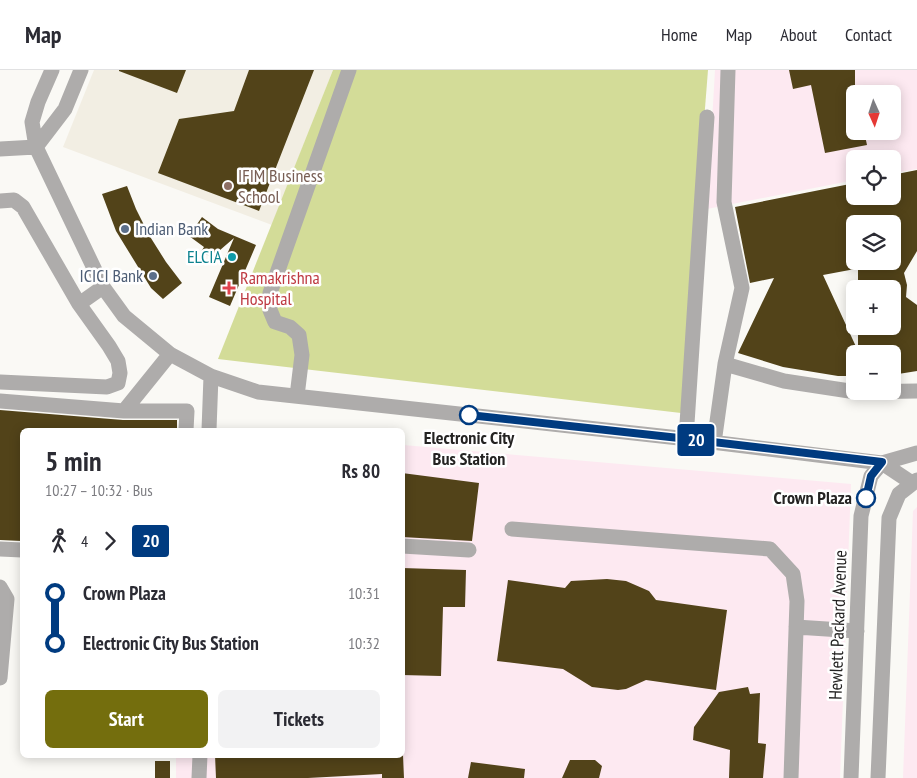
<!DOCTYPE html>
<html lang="en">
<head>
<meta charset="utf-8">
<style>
  :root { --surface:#fff; --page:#f2f2f3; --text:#2b2b33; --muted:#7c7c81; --line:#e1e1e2; --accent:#746e0d }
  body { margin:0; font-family:"PT Sans Narrow",sans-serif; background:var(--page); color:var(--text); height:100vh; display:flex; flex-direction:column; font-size:19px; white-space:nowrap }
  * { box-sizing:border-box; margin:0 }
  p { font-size:16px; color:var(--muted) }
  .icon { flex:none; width:28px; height:28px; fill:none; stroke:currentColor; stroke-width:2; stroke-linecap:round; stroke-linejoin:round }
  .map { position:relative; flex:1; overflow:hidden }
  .drawer { position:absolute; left:20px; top:358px; width:385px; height:330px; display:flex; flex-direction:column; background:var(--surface); border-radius:8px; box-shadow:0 2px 12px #0003 }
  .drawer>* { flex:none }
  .badge { padding:0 10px; border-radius:4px; font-size:18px; line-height:32px }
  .needle { width:32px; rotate:177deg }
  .tools { position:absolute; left:846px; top:15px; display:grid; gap:10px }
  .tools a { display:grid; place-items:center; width:55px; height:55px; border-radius:8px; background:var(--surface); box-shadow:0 2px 12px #0003; font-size:25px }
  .map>.badge { position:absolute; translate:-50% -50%; box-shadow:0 0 0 2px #fff }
  .legs { display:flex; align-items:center; gap:8px; height:55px; padding:0 25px; font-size:16px }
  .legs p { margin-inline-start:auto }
  .overview { display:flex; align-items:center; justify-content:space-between; height:85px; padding:0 25px }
  h1 { font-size:28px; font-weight:700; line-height:38px }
  .action { display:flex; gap:10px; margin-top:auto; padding:10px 25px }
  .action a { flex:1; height:58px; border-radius:8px; background:var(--accent); color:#fff; font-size:20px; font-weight:700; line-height:58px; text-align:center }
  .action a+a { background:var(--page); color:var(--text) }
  ul { padding:0 25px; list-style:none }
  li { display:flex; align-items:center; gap:18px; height:50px; font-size:19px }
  li i { display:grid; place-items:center; width:8px; height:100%; margin:0 6px; background:currentColor }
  li i::after { content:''; width:12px; height:12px; margin:-6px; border:4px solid; border-radius:50%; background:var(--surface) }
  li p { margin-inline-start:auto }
  li:first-child i { background:linear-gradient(#0000 50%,currentColor 0) }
  li:last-child i { background:linear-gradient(currentColor 50%,#0000 0) }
  header { display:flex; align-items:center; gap:30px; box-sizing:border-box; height:70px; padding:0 25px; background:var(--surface); border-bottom:1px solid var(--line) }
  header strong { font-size:24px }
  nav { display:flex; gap:28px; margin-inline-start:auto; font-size:18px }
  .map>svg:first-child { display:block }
  .commercial { fill:#fde9f1; fill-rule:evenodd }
  .built { fill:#f2eee3 }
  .green { fill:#d3dc98 }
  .building { fill:#524319; fill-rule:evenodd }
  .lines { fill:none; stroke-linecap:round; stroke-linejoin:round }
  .minor { stroke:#aeacab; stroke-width:15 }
  .line-1-casing { stroke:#fff; stroke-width:11 }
  .line-1 { stroke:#003b80; stroke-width:8 }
  .education-dot { fill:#8d6e63; stroke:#fff; stroke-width:2 }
  .service-dot { fill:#5c6f8a; stroke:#fff; stroke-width:2 }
  .culture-dot { fill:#0f9aa8; stroke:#fff; stroke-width:2 }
  .health-dot { fill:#e0444e; stroke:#fff; stroke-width:2 }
  .stop-1-dot { fill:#fff; stroke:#003b80; stroke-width:2.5 }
  .labels { text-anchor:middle; stroke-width:5; stroke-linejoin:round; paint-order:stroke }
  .education-label { font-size:18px; fill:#785e54; stroke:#fff; text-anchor:start }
  .service-label { font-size:18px; fill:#4e5e75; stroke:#fff; text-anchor:start }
  .culture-label { font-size:18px; fill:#0d838f; stroke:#fff; text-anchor:end }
  .health-label { font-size:18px; fill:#be3a42; stroke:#fff; text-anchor:start }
  .stop-label { font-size:18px; font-weight:bold; fill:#242322; stroke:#fff }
  .street-label { font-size:18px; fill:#242322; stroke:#fff }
</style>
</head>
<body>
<header>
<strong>Map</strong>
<nav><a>Home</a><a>Map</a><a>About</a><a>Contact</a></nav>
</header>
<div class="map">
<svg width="917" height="708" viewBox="0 0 917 708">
  <rect width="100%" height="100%" fill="#faf9f5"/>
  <path class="commercial" d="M715 0H917V99L893 103 892 89H855V110L707 139ZM855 24H892V61H855Z
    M403 375 851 414 840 708H176V685H402Z
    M917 437V708H903L913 441Z"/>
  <path class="built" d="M94 0H333L272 155 63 77Z"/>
  <path class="green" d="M333 0H708L681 343 218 289Z"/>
  <path class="building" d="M119 0H186L177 23 119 1Z
    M249 0H314L259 141 158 103 179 49 234 41Z
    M789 0H855V61H864L867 75 825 83 811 15 793 19Z
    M917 100V181L904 203 907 215 906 227 917 235V301L892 305V284H855V306H838L783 297 738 283 774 208 750 213 735 137 855 113V126H892V105ZM855 154H892V191H858V219H892V256H858V281L823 205 855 199Z
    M127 116 136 139 149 165 166 192 182 213 163 229 151 218 116 161 102 124Z
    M202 147 218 159 256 175 230 236 209 227 234 168 212 187 201 182 204 177 189 166Z
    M0 340 123 350H177V360H22V471L0 470Z
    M402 403 479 413 472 471 402 467Z
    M402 498 466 500 465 537H443L441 606 402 605Z
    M607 509 626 511 649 521 656 530 727 540 716 620 646 610 626 619 618 620 592 617 563 599 497 591 508 510 565 518 571 511Z
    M748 617 750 624 760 623 758 673 766 674 763 708H729L730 680 693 670 694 657 719 622Z
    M215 685H403L404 708H382V704L308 708H216Z
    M570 690H595L602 696 599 708H562Z
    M155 691H170V708H155Z
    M471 692 525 699 524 708H468Z"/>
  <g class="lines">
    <path class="minor" d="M52 0 38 32 32 52 36 77 103 217 124 246 170 284 211 306 258 322 679 368 882 393 912 413
      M36 77 65 39 81 0
      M0 79 36 77
      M0 131 14 130 23 137 79 234
      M725 294 784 311 856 322 917 321
      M0 312 107 317 118 313 120 303 118 291 109 276 79 234 103 217
      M297 326 302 285 299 265 290 257 275 252 270 240V223L349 0
      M0 331 124 341H187L186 360
      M124 341 170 284
      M209 360 211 306
      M686 369 707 47
      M714 373 725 294 742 218 724 132 728 0
      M512 459 770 479 793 504 797 531 791 708
      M402 476 469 480
      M0 479 22 480
      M0 517 7 529 0 608
      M796 557 857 561
      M199 708 200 685
      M851 708 861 446 871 406 882 393 917 383
      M878 708 889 448 899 424 917 410"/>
  </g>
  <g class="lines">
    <g class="line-1-casing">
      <path id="line-1" d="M469 345 679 368 882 392 871 406 866 428"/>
    </g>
    <use href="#line-1" class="line-1"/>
  </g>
  <circle class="education-dot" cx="228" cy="116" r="5"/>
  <g class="service-dot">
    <circle cx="125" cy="159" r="5"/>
    <circle cx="153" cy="206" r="5"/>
  </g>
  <circle class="culture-dot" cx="232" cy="187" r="5"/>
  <path class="health-dot" d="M226.5 210.5h5v5h5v5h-5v5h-5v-5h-5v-5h5z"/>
  <g class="stop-1-dot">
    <circle cx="469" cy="345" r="9"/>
    <circle cx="866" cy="428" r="9"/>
  </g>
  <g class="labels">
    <g class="education-label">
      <text x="238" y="112">IFIM Business<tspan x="238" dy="21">School</tspan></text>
    </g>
    <g class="service-label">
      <text x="135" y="165">Indian Bank</text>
      <text x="143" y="212" text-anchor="end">ICICI Bank</text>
    </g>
    <g class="culture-label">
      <text x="222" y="193">ELCIA</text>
    </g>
    <g class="health-label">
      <text x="240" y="214">Ramakrishna<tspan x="240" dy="21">Hospital</tspan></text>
    </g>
    <g class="stop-label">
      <text x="469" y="374">Electronic City<tspan x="469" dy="21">Bus Station</tspan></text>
      <text x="852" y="434" text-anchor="end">Crown Plaza</text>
    </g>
    <g class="street-label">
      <text transform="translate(838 555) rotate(-88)" y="6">Hewlett Packard Avenue</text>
    </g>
  </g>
</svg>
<div class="tools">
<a><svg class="needle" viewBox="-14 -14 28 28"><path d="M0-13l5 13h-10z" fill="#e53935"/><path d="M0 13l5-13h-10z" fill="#7c7c81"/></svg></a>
<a><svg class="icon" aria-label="locate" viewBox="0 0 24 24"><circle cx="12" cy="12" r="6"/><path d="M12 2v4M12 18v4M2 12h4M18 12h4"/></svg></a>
<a><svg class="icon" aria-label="layers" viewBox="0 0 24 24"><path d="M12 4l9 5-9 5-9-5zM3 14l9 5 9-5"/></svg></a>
<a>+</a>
<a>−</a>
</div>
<b class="badge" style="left:696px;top:370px;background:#003b80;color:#fff">20</b>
<section class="drawer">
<div class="overview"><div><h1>5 min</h1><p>10:27 – 10:32 · Bus</p></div><b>Rs 80</b></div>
<div class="legs"><svg class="icon" aria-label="walk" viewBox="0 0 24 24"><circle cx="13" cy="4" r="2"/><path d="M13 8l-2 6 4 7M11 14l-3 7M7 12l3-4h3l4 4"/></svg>4<svg class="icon" aria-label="forward" viewBox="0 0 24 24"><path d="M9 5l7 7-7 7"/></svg><b class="badge" style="background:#003b80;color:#fff">20</b></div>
<ul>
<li><i style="color:#003b80"></i><b>Crown Plaza</b><p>10:31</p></li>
<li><i style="color:#003b80"></i><b>Electronic City Bus Station</b><p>10:32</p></li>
</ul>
<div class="action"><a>Start</a><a>Tickets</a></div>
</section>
</div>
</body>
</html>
